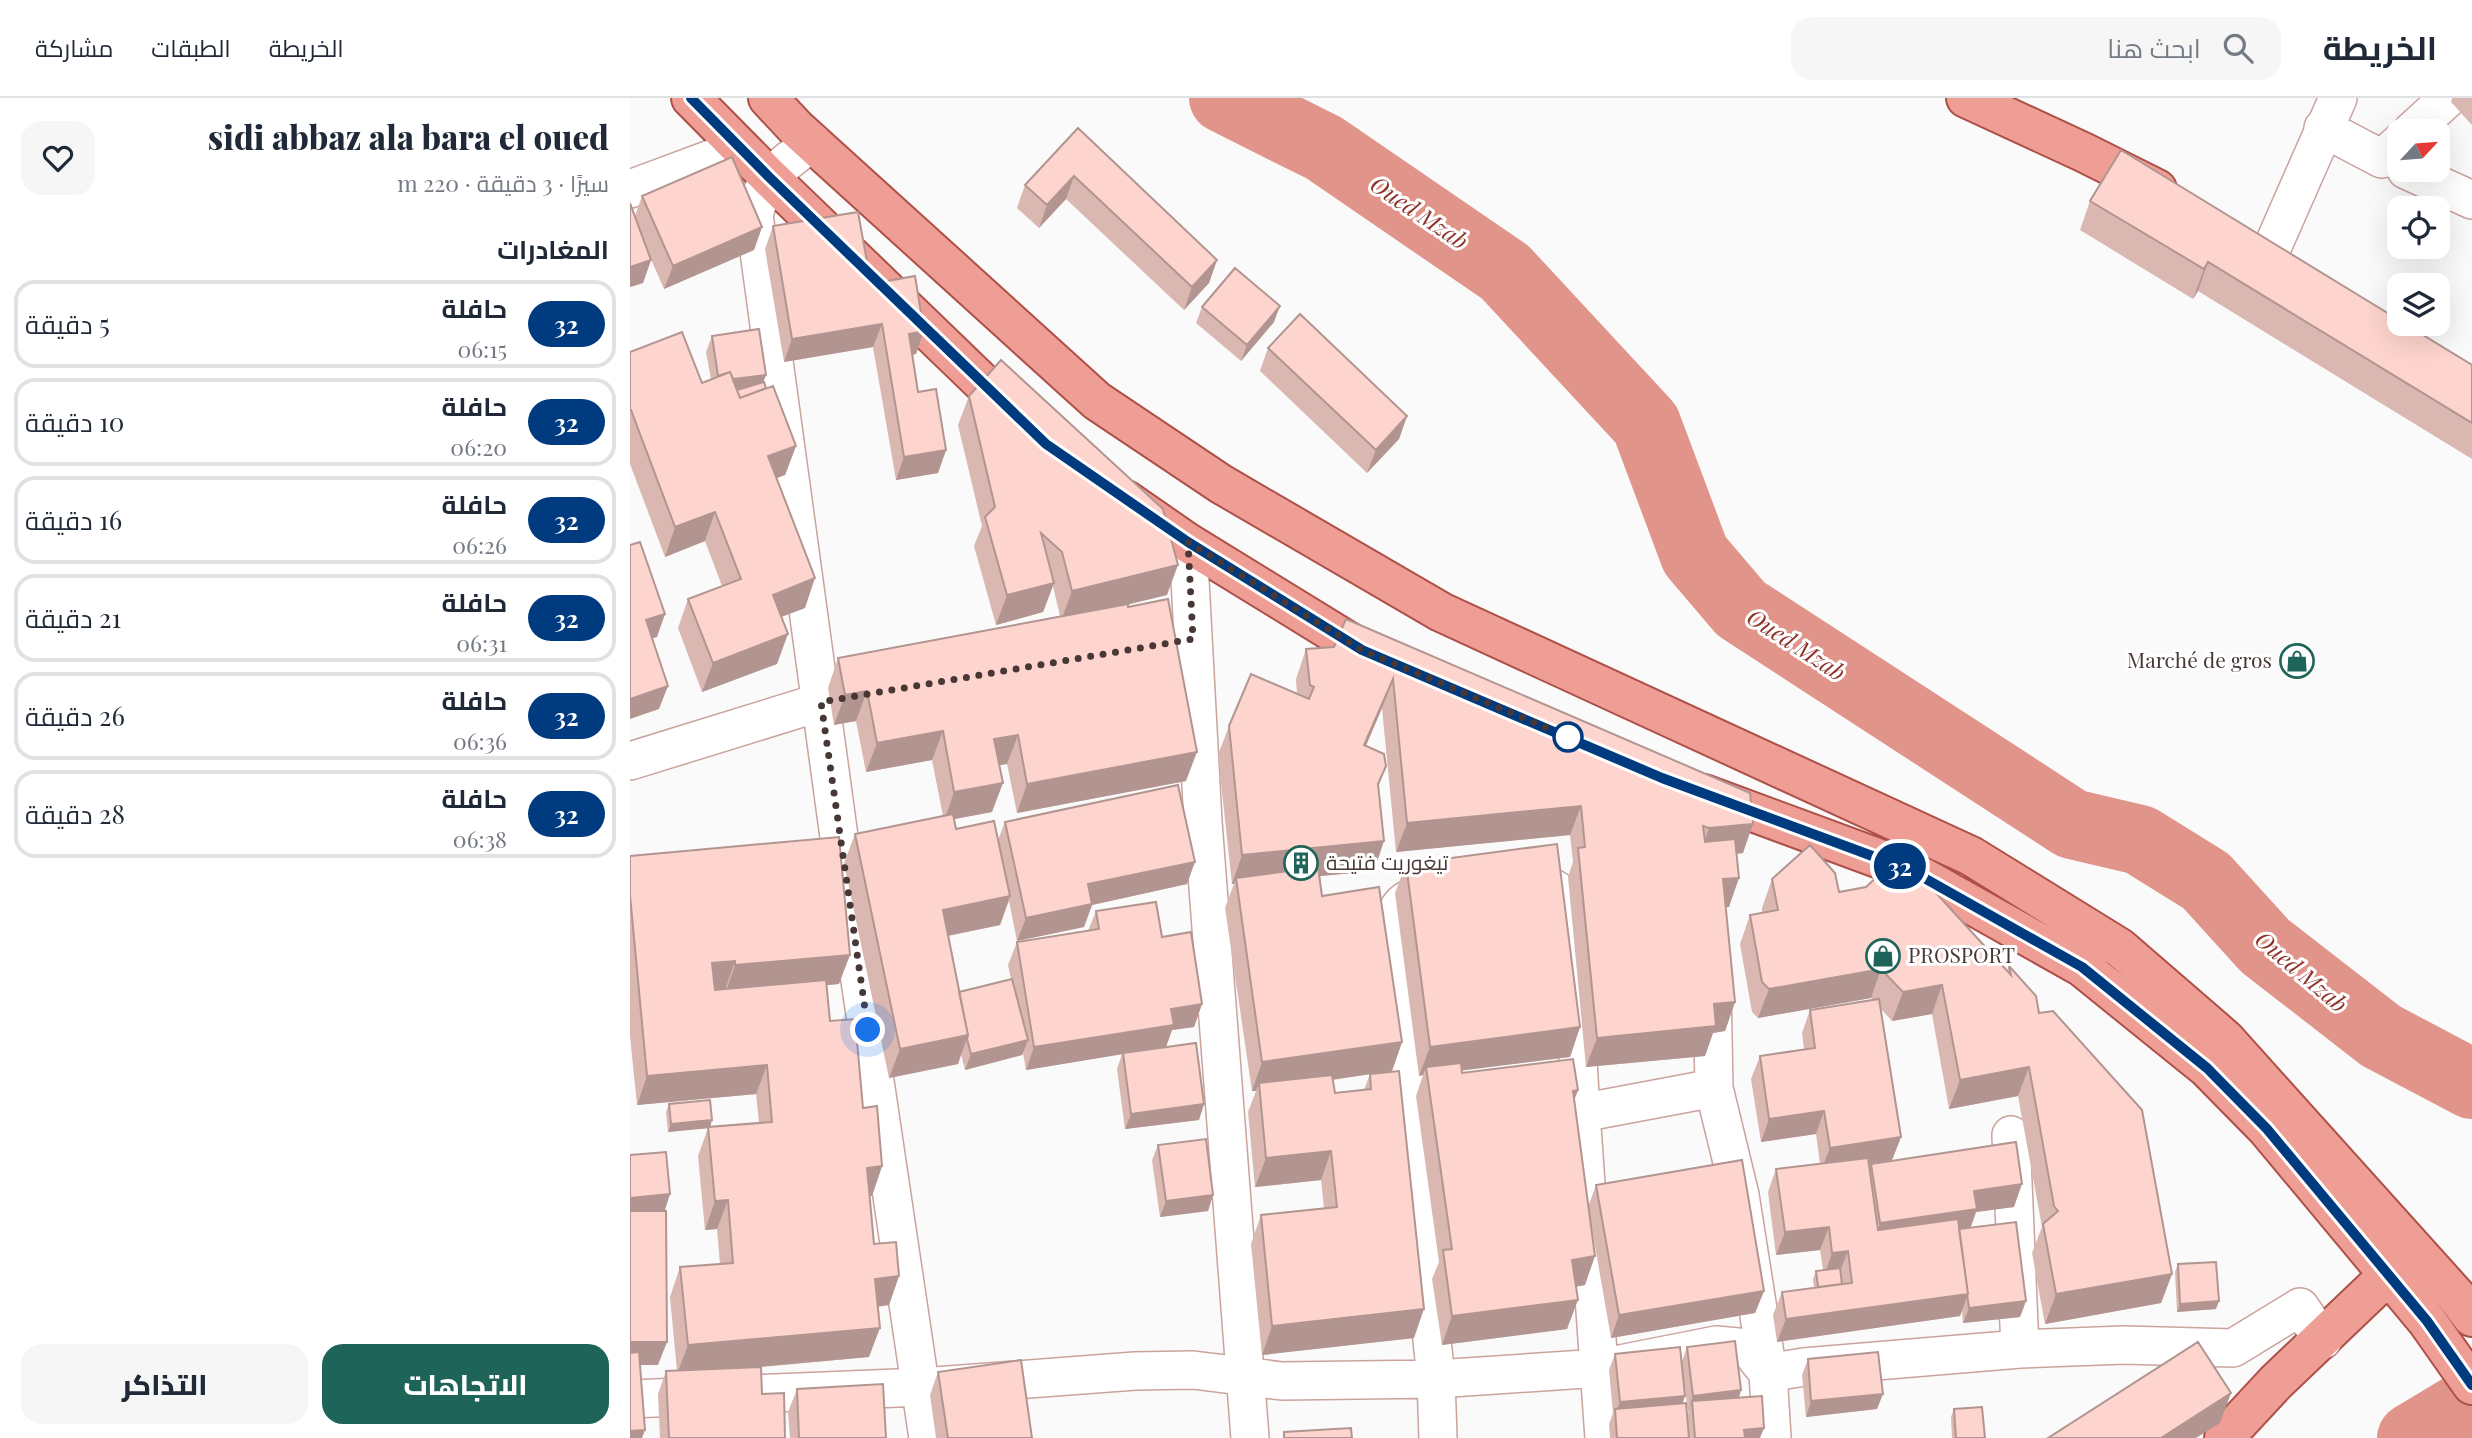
<!DOCTYPE html>
<html lang="ar">
<head>
<meta charset="utf-8">
<style>
  :root { --surface:#fff; --page:#f6f6f7; --text:#1f2937; --muted:#747a83; --line:#e0e1e3; --accent:#1e6458 }
  body { margin:0; font-family:"Playfair Display",Cairo,serif; background:var(--page); color:var(--text); direction:rtl; height:100vh; display:flex; flex-direction:column; font-size:26px; white-space:nowrap }
  * { box-sizing:border-box; margin:0 }
  p { font-size:23px; color:var(--muted) }
  .icon { flex:none; width:38px; height:38px; fill:none; stroke:currentColor; stroke-width:2; stroke-linecap:round; stroke-linejoin:round }
  .map { position:relative; flex:1; overflow:hidden; direction:ltr }
  .side { display:flex; flex-direction:column; background:var(--surface); width:630px }
  .side>* { flex:none }
  .badge { padding:0 14px; border-radius:23px; font-size:24px; line-height:46px }
  .needle { width:46px; rotate:64deg }
  .fabs { position:absolute; left:1757px; top:21px; display:grid; gap:14px }
  .fabs a { display:grid; place-items:center; width:63px; height:63px; border-radius:14px; background:var(--surface); box-shadow:0 7px 28px #0002; font-size:35px }
  .you { position:absolute; width:35px; height:35px; margin:-18px; border:5px solid #fff; border-radius:50%; background:#1a73e8; box-shadow:0 0 0 10px #1a73e833 }
  .map>.badge { position:absolute; translate:-50% -50%; box-shadow:0 0 0 4px #fff }
  h2 { padding:0 21px; font-size:26px; line-height:63px }
  .round { display:grid; place-items:center; flex:none; width:74px; height:74px; border-radius:21px; background:var(--page) }
  .headline { display:flex; align-items:center; justify-content:space-between; height:119px; padding:0 21px }
  h1 { font-size:33px; font-weight:800; line-height:52px }
  .primary-button { display:flex; gap:14px; margin-top:auto; padding:14px 21px }
  .primary-button a { flex:1; height:80px; border-radius:21px; background:var(--accent); color:#fff; font-size:28px; font-weight:800; line-height:80px; text-align:center }
  .primary-button a+a { background:var(--page); color:var(--text) }
  ul { padding:0; list-style:none }
  li { display:flex; align-items:center; gap:21px; height:88px; margin:0 14px 10px; padding:0 7px; border:4px solid var(--line); border-radius:21px }
  li div { flex:1 }
  li b { display:block; font-size:26px }
  li em { font-style:normal }
  li .badge { min-width:77px; font-weight:700; text-align:center }
  header { display:flex; align-items:center; gap:42px; box-sizing:border-box; height:98px; padding:0 35px; background:var(--surface); border-bottom:2px solid var(--line) }
  header strong { font-size:33px }
  nav { display:flex; gap:38px; margin-inline-start:auto; font-size:24px }
  .search { width:490px; height:63px; background:var(--page); display:flex; align-items:center; gap:18px; box-sizing:border-box; padding:0 24px; border-radius:21px; color:var(--muted); font-size:26px }
  main { display:flex; flex:1; min-height:0 }
  .map>svg:first-child { display:block }
  .lines { fill:none; stroke-linecap:round; stroke-linejoin:round }
  .river { stroke:#e1958a; stroke-width:70 }
  .minor-casing { stroke:#caa39d; stroke-width:40 }
  .major-casing { stroke:#ae5047; stroke-width:42 }
  .minor { stroke:#fff; stroke-width:37 }
  .major { stroke:#ef9e96; stroke-width:38 }
  .wall { fill:#dab7b1; fill-rule:evenodd }
  .shaded-wall { fill:#b29590 }
  .building { fill:#fed5ce; stroke:#b29590; stroke-width:2 }
  .line-casing { stroke:#fff; stroke-width:16 }
  .line { stroke:#003b80; stroke-width:10 }
  .walk { stroke:#473735; stroke-width:7; stroke-dasharray:0 12.6 }
  .stop-dot { fill:#fff; stroke:#003b80; stroke-width:3.5 }
  .labels { text-anchor:middle; stroke-width:6; stroke-linejoin:round; paint-order:stroke }
  .poi-label { font-size:21px; fill:#473735; stroke:#fff; text-anchor:start }
  .water-label { font-size:23px; font-style:italic; fill:#8d332a; stroke:#fff }
</style>
</head>
<body>
<header>
<strong>الخريطة</strong>
<div class="search"><svg class="icon" aria-label="search" viewBox="0 0 24 24"><circle cx="10" cy="10" r="6"/><path d="M15 15l6 6"/></svg>ابحث هنا</div>
<nav><a>الخريطة</a><a>الطبقات</a><a>مشاركة</a></nav>
</header>
<main>
<div class="map">
<svg width="1842" height="1340" viewBox="0 0 1842 1340">
  <rect width="100%" height="100%" fill="#fafafa"/>
  <g class="lines">
    <path class="river" d="M594 0 694 50 875 174 1016 326 1065 457 1111 511 1442 726 1510 742 1576 783 1635 848 1751 938 1842 986
      M1782 1340 1842 1304"/>
    <g class="minor-casing">
      <path id="minor" d="M1693 30 1752 61 1769 45
        M1782 33 1818 0
        M182 44C150 70 135 75 124 117L213 768 298 1340
        M1776 72 1842 102
        M0 91 110 50
        M1642 150 1708 0
        M558 445 573 724 620 1340
        M0 663 191 604 213 600
        M892 785C923 784 935 791 940 823L951 1015 974 1340
        M1082 888 1084 990 1110 1097 1138 1275 1142 1340
        M927 1014 951 1015 1084 990
        M1381 1037 1390 1251
        M0 1301 292 1289 505 1273 563 1272 652 1283 806 1281 970 1270 1086 1247 1118 1250 1138 1275 1174 1269 1390 1251 1494 1247 1603 1250 1670 1209 1693 1242
        M808 1340 806 1281 760 832C768 799 779 799 810 792"/>
    </g>
    <g class="major-casing">
      <path id="major" d="M61 0 139 79 390 321
        M138 0 166 30 467 303 591 386 811 514 1341 758 1490 850 1595 941 1827 1199 1842 1219
        M1336 0 1453 54 1527 91
        M496 402 558 445 732 552 754 562
        M1074 696 1280 772 1452 869 1577 970 1637 1031 1797 1223 1842 1287
        M1594 1340 1646 1284 1776 1160"/>
    </g>
    <use href="#minor" class="minor"/>
    <use href="#major" class="major"/>
  </g>
  <path class="wall" d="M1822 0H1842V27L1821 4Z
    M448 30 587 162 579 185 554 212 436 101 409 130 387 110 395 87Z
    M12 98 132 129 124 152 34 191 17 152 21 162 13 185 0 189V105L5 118Z
    M1460 103 1842 267V361L1568 193 1563 201 1450 132Z
    M143 128 241 186 294 233 286 256 282 257 288 294 316 352 308 375 266 382 243 249 154 264 135 151Z
    M572 209 644 224 611 263 566 225Z
    M82 238 136 277 133 284 166 348 155 377 147 380 175 510 151 519 147 566 72 594 48 530 58 501 92 488 75 443 35 459 0 366V254L72 285 81 281 76 254Z
    M638 250 777 318 769 341 737 375 630 273Z
    M339 298 537 497 498 506 556 683 387 715 377 666 369 667 362 714 324 721 326 731 368 742 375 724 557 786 462 807 454 829 387 843 379 803 370 827 318 838 330 894 381 881 378 867 387 844 458 833 466 813 532 839 572 906 564 929 542 932 536 949 569 1022 495 1031 487 971 492 956 396 972 393 955 392 957 335 972 331 956 328 966 259 980 214 765 225 736 313 718 302 662 236 674 226 623 204 627 198 590 208 560 430 518 423 488 413 514 366 527 344 448 352 428 328 327Z
    M676 551 1120 695 1113 755 1107 756 1099 809H1096L1105 904 1095 933 1083 935 1075 958 956 969 938 779 943 764 940 737 766 754 752 610 736 647 756 668 748 689 744 773 690 778 692 798 772 944 762 973 744 976 784 1240 632 1257 621 1146 631 1117 694 1110 691 1082 625 1089 618 1014 626 993H622L595 810 604 786H602L588 657 599 628 667 596 666 581ZM740 976 734 992 705 995 703 982Z
    M0 758 209 886 196 887 200 923 233 1010 252 1068 242 1098H240L244 1146 269 1178 259 1207 248 1209 239 1259 121 1270 132 1296 155 1340H30L28 1296 36 1273H47L40 1199 50 1169 90 1166 87 1131 75 1132 68 1058 78 1030 38 1034 36 1014 39 1006 80 1029 129 1025 126 996 7 1007 0 938Z
    M776 766 950 929 940 959 832 972V975L948 992 944 1003 958 1109 966 1087 1134 1193 1125 1215 981 1240 960 1119 955 1187 946 1189 937 1231 812 1247 802 1181 809 1164 786 998 793 977 789 978 765 795Z
    M1142 781 1209 794 1377 873 1379 868 1409 915 1542 1176 1531 1205 1415 1226 1402 1155 1412 1129 1388 998 1319 1011 1302 916 1262 923 1251 911 1271 1039 1262 1062 1239 1066 1240 1069 1241 1066 1384 1109 1346 1114 1340 1130 1396 1203 1390 1219 1333 1225 1332 1213 1330 1218 1147 1244 1143 1217 1152 1194 1184 1190 1183 1181 1186 1173 1193 1172 1190 1152 1146 1157 1138 1094 1146 1071 1190 1066 1186 1036 1131 1044 1121 981 1130 958 1174 951 1172 935 1180 912 1243 902 1241 900 1128 920 1122 914 1110 846 1120 817 1132 815V810Z
    M528 1047 583 1097 578 1113 530 1119 522 1062Z
    M1548 1166 1586 1211 1547 1214 1545 1174Z
    M1057 1249 1111 1292 1109 1300 1130 1340H980L979 1326 983 1315 979 1272 985 1256 1052 1263ZM1054 1282 1058 1314 1059 1313 1057 1318 1052 1305 1055 1298Z
    M1178 1261 1247 1311 1176 1319 1172 1277Z
    M308 1274 402 1340H306L300 1297Z
    M167 1291 256 1340H160L158 1314Z
    M1324 1311 1355 1340H1322L1321 1319Z"/>
  <path class="shaded-wall" d="M444 78 436 101 409 130 417 107Z
    M132 129 124 152 34 191 43 168Z
    M21 162 13 185 0 189V169Z
    M587 162 579 185 554 212 562 189Z
    M1578 164 1568 193 1563 201 1574 171Z
    M650 208 644 224 611 263 617 247Z
    M252 226 243 249 154 264 162 241Z
    M294 233 286 256 270 259 279 236Z
    M136 277 130 292 100 297 89 284Z
    M777 318 769 341 737 375 746 352Z
    M166 348 155 377 128 387 138 358Z
    M316 352 308 375 266 382 274 359Z
    M85 414 75 443 35 459 45 429Z
    M548 467 537 497 431 523 442 493Z
    M185 480 175 510 132 526 143 497Z
    M424 485 413 514 366 527 377 497Z
    M35 516 27 539 7 545 16 522Z
    M158 536 147 566 72 594 83 565Z
    M763 581 752 610 724 676 734 647Z
    M38 588 29 611 0 621V601Z
    M237 593 226 623 204 627 215 597Z
    M313 633 302 662 236 674 247 645Z
    M388 637 377 666 353 670 364 641Z
    M567 654 556 683 387 715 397 686Z
    M373 685 362 714 314 723 324 694Z
    M951 708 940 737 766 754 777 725Z
    M1123 726 1113 755 1068 760 1079 730Z
    M754 743 744 773 607 786 606 780 604 786H602L612 757Z
    M565 764 557 786 462 807 454 829 387 843 396 820 458 786Z
    M1109 780 1099 809 1082 811 1093 781Z
    M380 798 370 827 302 841 313 812Z
    M220 857 209 886 95 896 105 867Z
    M105 863 95 892 71 894 82 865Z
    M1251 871 1241 900 1128 920 1139 891Z
    M1312 887 1302 916 1262 923 1273 894Z
    M1105 904 1095 933 1083 935 1075 958 956 969 967 940 1084 906Z
    M572 906 564 929 542 932 536 949 396 972 404 949 541 911Z
    M950 929 940 959 797 977 796 969 793 977 789 978 800 949Z
    M338 937 328 966 259 980 270 951Z
    M398 942 392 957 335 972 341 956Z
    M772 944 762 973 629 992V985L626 993H622L632 964Z
    M137 967 126 996 7 1007 17 978Z
    M1399 969 1388 998 1319 1011 1330 982Z
    M948 992 937 1021 943 993Z
    M574 1006 569 1022 495 1031 501 1016Z
    M1194 1013 1186 1036 1131 1044 1139 1021Z
    M82 1022 80 1030 38 1034 41 1026Z
    M1271 1039 1262 1062 1191 1073 1200 1050Z
    M701 1053 691 1082 625 1089 636 1060Z
    M252 1068 242 1098 227 1099 237 1070Z
    M1392 1086 1384 1109 1346 1114 1339 1134 1242 1148 1250 1125 1344 1093Z
    M40 1096 35 1112 0 1115V1100Z
    M583 1097 578 1113 530 1119 536 1103Z
    M98 1102 87 1131 75 1132 85 1103Z
    M1199 1129 1190 1152 1146 1157 1155 1134Z
    M1218 1153 1209 1176 1194 1178 1202 1155Z
    M965 1158 955 1187 931 1191 942 1162Z
    M1542 1176 1531 1205 1415 1226 1426 1196Z
    M269 1178 259 1207 235 1210 245 1181Z
    M1134 1193 1125 1215 981 1240 989 1217Z
    M1338 1196 1330 1218 1147 1244 1156 1221Z
    M948 1202 937 1231 812 1247 822 1218Z
    M1396 1203 1390 1219 1333 1225 1339 1210Z
    M1589 1203 1586 1211 1547 1214 1550 1206Z
    M794 1211 784 1240 632 1257 642 1228Z
    M250 1230 239 1259 47 1276 58 1247Z
    M0 1244H37L28 1267H0Z
    M1111 1292 1106 1308 1062 1303 1058 1314 1063 1298Z
    M1601 1295 1590 1325 1566 1340H1531Z
    M1253 1296 1247 1311 1176 1319 1181 1303Z
    M1055 1298 1050 1313 985 1316 990 1304Z
    M1134 1330 1130 1340H1111L1114 1332Z
    M15 1332 12 1340H0V1333Z"/>
  <path class="building" d="M448 30 587 162 562 189 444 78 417 107 395 87Z
    M1491 52 1769 222V226H1775L1842 267V325L1578 164 1574 171 1460 103Z
    M102 59 132 129 43 168 12 98Z
    M0 105 21 162 0 169Z
    M228 114 241 186 285 178 294 233 279 236 288 294 306 291 316 352 274 359 252 226 162 241 143 128Z
    M605 170 650 208 617 247 572 209Z
    M670 216 777 318 746 352 638 250Z
    M129 231 136 277 103 281 100 274 88 278 82 238Z
    M52 234 72 285 100 274 110 300 143 288 166 348 138 358 185 480 143 497 158 536 83 565 58 501 111 481 85 414 45 429 1 312H0V254Z
    M371 262 533 411 548 467 442 493 432 454 411 435 424 485 377 497 355 419 365 409 339 298Z
    M134 284 136 290 110 300 107 292Z
    M10 444 35 516 16 522 38 588 0 601V447Z
    M538 501 567 654 397 686 388 637 364 641 373 685 324 694 313 633 247 645 237 593 215 597 208 560 498 506V509Z
    M716 521 1120 695 1123 726 1079 730 1073 728 1075 744 1105 741 1109 780 1093 781 1105 904 1084 906 1086 928 967 940 948 750 955 749 951 708 777 725 763 581 734 647 754 656 756 668 748 686 754 743 612 757 599 628 621 576 679 601 684 589 680 587 676 551 704 549Z
    M548 687 565 764 458 786 462 806 396 820 375 724Z
    M323 716 326 731 364 723 380 798 313 812 338 937 270 951 225 736Z
    M209 739 220 857 105 867V863L82 865 85 892 196 882 200 923 225 921 233 1010 247 1008 252 1068 237 1070 244 1146 266 1144 269 1178 245 1181 250 1230 58 1247 50 1169 103 1165 98 1102 85 1103 78 1029 142 1024 137 967 17 978 0 797V758Z
    M927 746 950 929 800 949 776 766Z
    M1180 747 1205 775 1209 794 1236 789 1265 762 1275 761 1381 877 1379 868 1406 898 1409 915 1423 913 1512 1012 1542 1176 1426 1196 1413 1126 1428 1113 1424 1108 1399 969 1330 982 1312 887 1273 894 1251 871 1139 891 1132 884 1120 817 1148 812 1142 781Z
    M688 769 692 798 749 789 772 944 632 964 606 780Z
    M526 804 532 839 561 834 572 906 541 911 544 927 404 949 387 844 469 831 466 813Z
    M382 881 398 942 341 956 337 941 338 937 329 894Z
    M1249 901 1271 1039 1200 1050 1194 1013 1139 1021 1130 958 1185 950 1180 912Z
    M566 945 574 1006 501 1016 493 955Z
    M943 961 948 992 943 993 965 1158 942 1162 948 1202 822 1218 813 1152 822 1151 796 969 831 965 832 975Z
    M769 973 794 1211 642 1228 631 1117 707 1109 701 1053 636 1060 629 985 702 977 705 995 741 991 740 976Z
    M80 1002 82 1022 41 1026 39 1006Z
    M576 1041 583 1097 536 1103 528 1047Z
    M1386 1044 1392 1086 1344 1093 1347 1111 1250 1125 1241 1066Z
    M36 1054 40 1096 0 1100V1057Z
    M1238 1060 1248 1132 1328 1121 1338 1196 1156 1221 1152 1194 1222 1185 1218 1153 1202 1155 1199 1129 1155 1134 1146 1071Z
    M1112 1062 1134 1193 989 1217 966 1087Z
    M0 1113H36L37 1244H0Z
    M1386 1124 1396 1203 1339 1210 1337 1196H1338L1329 1131Z
    M1586 1164 1589 1203 1550 1206 1548 1166Z
    M1210 1170 1212 1186 1188 1189 1186 1173Z
    M1105 1243 1111 1292 1063 1298 1057 1249Z
    M1568 1244 1601 1295 1531 1340H1418Z
    M1050 1249 1055 1298 990 1304 985 1256Z
    M9 1254 15 1332 0 1333V1255Z
    M1248 1254 1253 1296 1181 1303 1178 1261Z
    M391 1262 402 1340H318L308 1274Z
    M131 1269 132 1296 154 1295 155 1340H39L36 1273Z
    M253 1286 256 1340H169L167 1291Z
    M1132 1298 1134 1330 1114 1332 1115 1340H1065L1062 1303Z
    M1056 1305 1059 1340H987L985 1311Z
    M1352 1309 1355 1340H1326L1324 1311Z
    M721 1330 722 1340H654V1334Z"/>
  <g class="lines">
    <g class="line-casing">
      <path id="line" d="M61 0 139 79 416 346 558 444 732 552 1032 680 1280 772 1452 869 1577 970 1637 1031 1797 1223 1842 1287"/>
    </g>
    <use href="#line" class="line"/>
    <path class="walk" d="M238 932 191 604 563 541 558 444 732 552 948 643 938 639"/>
  </g>
  <defs>
    <g id="shop-ring" transform="scale(1.75)"><circle r="9.5" fill="#fff" stroke="#1e6458" stroke-width="1.5"/><path d="M-5-2.5h2.3a2.7 3.5 0 0 1 5.4 0H5L5.5 6h-11ZM-1.5-2.5h3a1.5 2.3 0 0 0-3 0Z" fill="#1e6458"/></g>
    <g id="building-ring" transform="scale(1.75)"><circle r="9.5" fill="#fff" stroke="#1e6458" stroke-width="1.5"/><path d="M-4-6H4V6H1V3H-1V6H-4ZM-2.5-4.3h1.7v1.8h-1.7ZM.8-4.3h1.7v1.8H.8ZM-2.5-1h1.7V.8h-1.7ZM.8-1h1.7V.8H.8Z" fill="#1e6458"/></g>
  </defs>
  <g fill-rule="evenodd">
    <use href="#shop-ring" x="1667" y="563"/>
    <use href="#building-ring" x="671" y="765"/>
    <use href="#shop-ring" x="1253" y="858"/>
  </g>
  <circle class="stop-dot" cx="938" cy="639" r="14"/>
  <g class="labels">
    <g class="poi-label">
      <text x="1642" y="570" text-anchor="end">Marché de gros</text>
      <text x="696" y="772">تيغوريت فتيحة</text>
      <text x="1278" y="865">PROSPORT</text>
    </g>
    <g class="water-label">
      <text transform="translate(789 115) rotate(34)" y="8">Oued Mzab</text>
      <text transform="translate(1166 547) rotate(33)" y="8">Oued Mzab</text>
      <text transform="translate(1671 874) rotate(40)" y="8">Oued Mzab</text>
    </g>
  </g>
</svg>
<div class="fabs">
<a><svg class="needle" viewBox="-14 -14 28 28"><path d="M0-13l5 13h-10z" fill="#e53935"/><path d="M0 13l5-13h-10z" fill="#747a83"/></svg></a>
<a><svg class="icon" aria-label="locate" viewBox="0 0 24 24"><circle cx="12" cy="12" r="6"/><path d="M12 2v4M12 18v4M2 12h4M18 12h4"/></svg></a>
<a><svg class="icon" aria-label="layers" viewBox="0 0 24 24"><path d="M12 4l9 5-9 5-9-5zM3 14l9 5 9-5"/></svg></a>
</div>
<div class="you" style="left:238px;top:932px"></div>
<b class="badge" style="left:1270px;top:768px;background:#003b80;color:#fff">32</b>
</div>
<section class="side">
<div class="headline"><div><h1>sidi abbaz ala bara el oued</h1><p>سيرًا · 3 دقيقة · 220 m</p></div><a class="round"><svg class="icon" aria-label="heart" viewBox="0 0 24 24"><path d="M12 20l-8-8c-3-5 5-10 8-4 3-6 11-1 8 4z"/></svg></a></div>
<h2>المغادرات</h2>
<ul>
<li><span class="badge" style="background:#003b80;color:#fff">32</span><div><b>حافلة</b><p>06:15</p></div><em>5 دقيقة</em></li>
<li><span class="badge" style="background:#003b80;color:#fff">32</span><div><b>حافلة</b><p>06:20</p></div><em>10 دقيقة</em></li>
<li><span class="badge" style="background:#003b80;color:#fff">32</span><div><b>حافلة</b><p>06:26</p></div><em>16 دقيقة</em></li>
<li><span class="badge" style="background:#003b80;color:#fff">32</span><div><b>حافلة</b><p>06:31</p></div><em>21 دقيقة</em></li>
<li><span class="badge" style="background:#003b80;color:#fff">32</span><div><b>حافلة</b><p>06:36</p></div><em>26 دقيقة</em></li>
<li><span class="badge" style="background:#003b80;color:#fff">32</span><div><b>حافلة</b><p>06:38</p></div><em>28 دقيقة</em></li>
</ul>
<div class="primary-button"><a>الاتجاهات</a><a>التذاكر</a></div>
</section>
</main>
</body>
</html>
